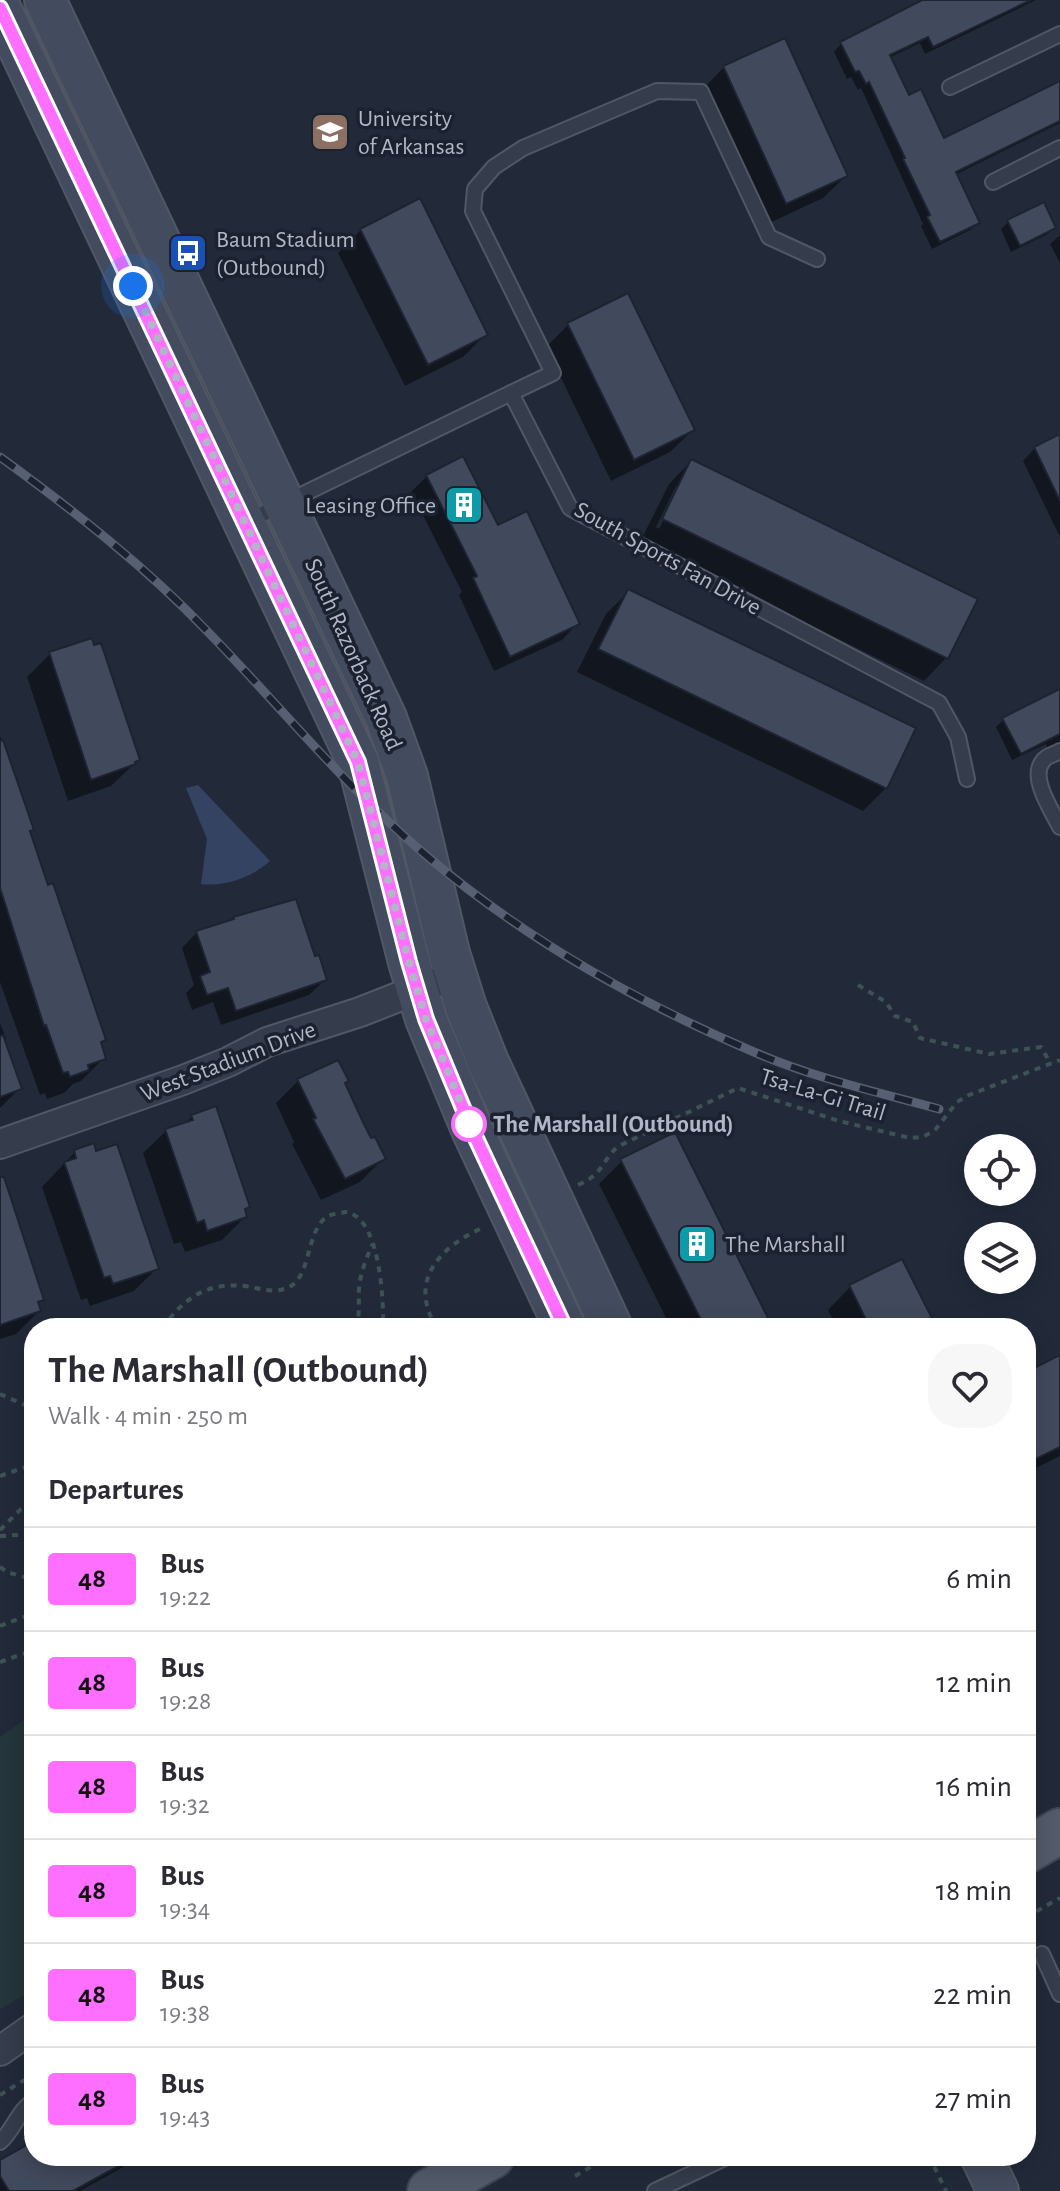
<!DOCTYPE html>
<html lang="en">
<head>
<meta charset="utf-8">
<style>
  :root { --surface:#fff; --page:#f7f7f7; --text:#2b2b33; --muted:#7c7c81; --line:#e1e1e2 }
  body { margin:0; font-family:"Alegreya Sans",sans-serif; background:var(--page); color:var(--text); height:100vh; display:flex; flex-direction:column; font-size:30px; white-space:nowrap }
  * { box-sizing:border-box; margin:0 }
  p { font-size:26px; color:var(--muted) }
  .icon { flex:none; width:44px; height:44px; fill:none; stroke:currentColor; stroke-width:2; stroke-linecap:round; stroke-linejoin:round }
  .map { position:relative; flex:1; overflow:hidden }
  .side { position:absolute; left:24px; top:1318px; width:1012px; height:848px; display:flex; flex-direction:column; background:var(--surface); border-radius:32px; box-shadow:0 4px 20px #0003 }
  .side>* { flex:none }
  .badge { padding:0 16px; border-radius:6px; font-size:28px; line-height:52px }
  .fabs { position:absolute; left:964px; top:1134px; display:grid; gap:16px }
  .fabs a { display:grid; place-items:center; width:72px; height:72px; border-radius:50%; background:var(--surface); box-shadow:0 4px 20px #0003; font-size:40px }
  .you { position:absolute; width:40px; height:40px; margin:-20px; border:6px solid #fff; border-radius:50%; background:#1a73e8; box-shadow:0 0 0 12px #1a73e833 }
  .map>.badge { position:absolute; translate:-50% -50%; box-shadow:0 0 0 4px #fff }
  h2 { padding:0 24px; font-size:30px; line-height:72px }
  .round { display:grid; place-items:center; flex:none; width:84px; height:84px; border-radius:32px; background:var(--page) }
  .overview { display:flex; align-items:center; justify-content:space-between; height:136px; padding:0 24px }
  h1 { font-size:38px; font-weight:600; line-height:60px }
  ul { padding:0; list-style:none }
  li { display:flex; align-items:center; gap:24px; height:104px; padding:0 24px; border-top:2px solid var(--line) }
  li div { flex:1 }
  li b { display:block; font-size:30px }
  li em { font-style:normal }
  li .badge { min-width:88px; font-weight:700; text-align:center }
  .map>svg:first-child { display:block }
  .green { fill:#24363b }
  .water { fill:#354362 }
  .shadow { fill:#0007; fill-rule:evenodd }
  .building { fill:#41495c; stroke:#1d2331; stroke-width:2 }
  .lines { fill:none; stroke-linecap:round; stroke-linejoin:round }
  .service-casing { stroke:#515765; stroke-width:18 }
  .minor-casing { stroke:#515765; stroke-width:32 }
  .secondary-casing { stroke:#515765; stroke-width:44 }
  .primary-casing { stroke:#3f4554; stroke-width:48 }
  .path { stroke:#3e5256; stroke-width:4; stroke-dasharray:6 6; stroke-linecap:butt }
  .service { stroke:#353c4b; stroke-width:14 }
  .minor { stroke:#353c4b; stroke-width:28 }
  .secondary { stroke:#434b5e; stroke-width:40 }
  .primary { stroke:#535b6b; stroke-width:44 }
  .rail-casing { stroke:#576072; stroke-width:9 }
  .rail { stroke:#1b212f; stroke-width:6; stroke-dasharray:18; stroke-linecap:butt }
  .line-casing { stroke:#fff; stroke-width:18 }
  .line { stroke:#ff6fff; stroke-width:12 }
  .walk { stroke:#b1b7c7; stroke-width:8; stroke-dasharray:0 14.4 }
  .stop-dot { fill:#fff; stroke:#ff6fff; stroke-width:4 }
  .labels { text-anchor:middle; stroke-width:7; stroke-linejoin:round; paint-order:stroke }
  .poi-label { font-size:24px; fill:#b1b7c7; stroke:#1b212f; text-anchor:start }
  .street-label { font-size:24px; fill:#b1b7c7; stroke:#1b212f }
  .stop-label { font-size:24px; font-weight:bold; fill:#b1b7c7; stroke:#1b212f; text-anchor:start }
</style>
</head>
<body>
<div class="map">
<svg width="1060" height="2191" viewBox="0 0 1060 2191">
  <rect width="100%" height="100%" fill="#222a3a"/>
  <path class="green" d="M34 1713V1989L0 2009V1737Z"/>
  <path class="water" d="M198 785 270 861C252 877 226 887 201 884L207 839 186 788Z"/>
  <path class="shadow" d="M927 0H1036L925 54 920 43 889 58 908 98 943 141 1060 95V123L955 175 978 222 970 230 932 249 921 226 923 224 861 88 858 90 851 77 847 79 834 52 841 44Z
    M724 67 846 176 823 198 763 226 702 90Z
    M1008 222 1054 227 1046 235 1011 252 1001 229Z
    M361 230 486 334 463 357 405 386 338 253Z
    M1060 235V263L1050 244Z
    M568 325 693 430 670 452 611 481 546 347Z
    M1060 436V537L1023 461 1035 448Z
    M691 461 946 658 924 681 640 542 669 484ZM676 486H680L659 529 656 527Z
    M427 476 497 528 577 624 562 640 494 671 459 595 462 592 411 492Z
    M629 591 886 788 863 811 577 672 606 614Z
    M91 641 138 760 111 786 68 801 27 677 50 654Z
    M1060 691V752L1048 749 1046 744 1012 760 996 727 1004 719Z
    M0 736 32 829 28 833 104 1040 99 1045 104 1058 81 1081 73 1084 64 1093 47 1099 45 1093 40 1095 0 982Z
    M234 919 314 958 325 980 309 995 221 1025 213 1002 192 1010 186 993 194 985 182 948 197 932 231 921Z
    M0 1023 6 1039 3 1041 19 1089 0 1108Z
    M298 1081 343 1084 360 1121 383 1159 360 1182 321 1200 292 1144 294 1142 276 1103Z
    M192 1116 248 1206 243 1211 245 1217 222 1240 185 1252 181 1242 174 1244 143 1153 166 1131 184 1125Z
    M75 1152 157 1268 134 1291 90 1306 87 1298 81 1300 42 1187Z
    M622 1161 771 1328H671L599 1184Z
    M0 1188 42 1300 37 1304 39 1311 16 1334 0 1339Z
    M850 1287 935 1328H837L828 1310Z
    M1060 1358V1456L1026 1473V1375Z
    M34 2144V2156H139L134 2161 80 2191H0V2162Z"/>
  <path class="building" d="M922 0H1031L933 47 928 37 890 55 909 95 921 89 944 138 1060 81V121L956 172 980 223 940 242 927 217 930 215 903 159 905 158 869 82 866 84 859 71 855 72 840 42Z
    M785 38 848 176 786 204 723 66Z
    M420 198 488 335 428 365 360 229Z
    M1044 202 1056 228 1020 246 1007 220Z
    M628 293 695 430 634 460 567 323Z
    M1060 434V501L1034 447Z
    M463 456 498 525 527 511 580 624 510 657 473 578 477 576 426 475Z
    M691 459 978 599 948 659 662 519Z
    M628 589 916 728 887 789 598 649Z
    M92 638 94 645 101 643 140 760 135 762 136 764 91 780 49 652Z
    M1060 689V734L1021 754 1002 718Z
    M3 740 34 830 30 831 48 885 53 883 106 1040 101 1042 106 1059 88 1065 89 1070 70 1077 68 1072 63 1073 46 1025 44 1026 0 888V741Z
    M296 899 315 956 319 955 327 980 236 1011 228 988 207 995 200 976 210 972 196 931 234 919 233 917Z
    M3 1035 22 1089 0 1097V1036Z
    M338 1060 349 1081 345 1083 362 1120 371 1138 375 1137 386 1159 345 1179 313 1119 316 1118 297 1079Z
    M216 1106 250 1207 245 1209 247 1217 207 1231 204 1220 197 1223 165 1129 193 1120 191 1115Z
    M675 1132 773 1328H705L620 1159Z
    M94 1143 96 1151 117 1144 159 1269 113 1284 110 1276 104 1278 64 1162 76 1158 74 1150Z
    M0 1177H4L44 1300 38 1302 41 1311 0 1325Z
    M902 1259 937 1328H870L849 1285Z
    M1060 1355V1447L1026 1464V1372Z
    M34 2141V2156H137L73 2191H9L0 2176V2160Z"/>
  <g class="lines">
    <g class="service-casing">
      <path id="service" d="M950 87 1060 34
        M993 182 1060 148
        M511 393 553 373 473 211 475 189 494 167 523 148 657 91 701 92 769 237 817 259
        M246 522 511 393 570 508 939 703 958 737 967 779
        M1060 751C1055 754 1046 756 1043 761 1029 777 1052 811 1060 827
        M1042 1954 1060 1994
        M0 2142C14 2130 18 2110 34 2101
        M655 2191 729 2156"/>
    </g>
    <g class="minor-casing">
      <path id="minor" d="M0 1144 183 1080 228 1062 267 1042 360 1012 434 983
        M0 2051 34 2027"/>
    </g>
    <g class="secondary-casing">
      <path id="secondary" d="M45 0 386 718 407 776 449 953 466 1007 488 1062 612 1328
        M0 8 358 762 409 962 426 1019 473 1132 565 1328
        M981 2156 998 2191"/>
    </g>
    <g class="primary-casing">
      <path id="primary" d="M1026 1851 1060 1831
        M430 2191 492 2156"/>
    </g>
    <path class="path" d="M858 985 886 1002 895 1016 913 1022 920 1038 989 1054 1041 1047 1051 1064
      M578 1185C603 1174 600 1164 617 1147L738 1088 839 1121 910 1138 923 1137 935 1130 957 1102 969 1095 1060 1060
      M162 1328C184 1299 205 1282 245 1286 259 1288 272 1294 287 1288 312 1279 305 1230 328 1216 329 1215 340 1213 340 1213 346 1212 347 1211 352 1214 380 1226 384 1301 383 1328
      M355 1328C361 1313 358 1304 359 1289 360 1274 366 1259 372 1245
      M437 1328C407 1281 440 1247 482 1228
      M0 1394 34 1409
      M0 1476 34 1464
      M0 1530 21 1509 34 1501
      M0 1536 34 1534
      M0 1567 7 1572 34 1580
      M0 1626 34 1613
      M0 1662 34 1650
      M1026 1917 1060 1898
      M0 2095 34 2074
      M929 2156 946 2191
      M575 2176 609 2156"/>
    <use href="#service" class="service"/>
    <use href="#minor" class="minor"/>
    <use href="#secondary" class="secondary"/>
    <use href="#primary" class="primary"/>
    <g class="rail-casing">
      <path id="rail" d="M0 457C74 511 145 566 208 632 281 707 347 789 428 857 524 938 639 1003 754 1052 814 1078 877 1092 939 1109"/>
    </g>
    <use href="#rail" class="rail"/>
  </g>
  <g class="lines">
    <g class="line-casing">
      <path id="line" d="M0 8 358 762 409 962 426 1019 473 1132 565 1328"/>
    </g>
    <use href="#line" class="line"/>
    <path class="walk" d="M133 286 358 762 409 962 426 1019 473 1132 469 1124"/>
  </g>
  <defs>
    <g id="university-square" transform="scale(2)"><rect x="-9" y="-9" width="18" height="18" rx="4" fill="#8d6e63" stroke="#1b212f"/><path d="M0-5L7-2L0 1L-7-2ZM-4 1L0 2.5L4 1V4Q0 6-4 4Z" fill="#fff"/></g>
    <g id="bus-square" transform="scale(2)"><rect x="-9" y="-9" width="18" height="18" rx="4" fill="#1a4fb4" stroke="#1b212f"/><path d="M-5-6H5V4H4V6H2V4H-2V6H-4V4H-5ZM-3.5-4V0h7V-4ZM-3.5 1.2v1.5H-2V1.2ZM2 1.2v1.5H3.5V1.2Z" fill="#fff"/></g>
    <g id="building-square" transform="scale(2)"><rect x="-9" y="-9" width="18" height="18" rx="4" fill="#0f9aa8" stroke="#1b212f"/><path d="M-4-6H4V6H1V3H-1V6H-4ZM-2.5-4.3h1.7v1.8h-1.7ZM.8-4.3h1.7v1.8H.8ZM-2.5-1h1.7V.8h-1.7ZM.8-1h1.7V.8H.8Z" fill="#fff"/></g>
  </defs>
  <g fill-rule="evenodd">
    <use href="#university-square" x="330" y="132"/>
    <use href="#bus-square" x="188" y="253"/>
    <use href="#building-square" x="464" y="505"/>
    <use href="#building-square" x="697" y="1244"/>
  </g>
  <circle class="stop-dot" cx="469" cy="1124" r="16"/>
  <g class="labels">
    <g class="poi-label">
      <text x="358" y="126">University<tspan x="358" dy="28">of Arkansas</tspan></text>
      <text x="216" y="247">Baum Stadium<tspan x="216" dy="28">(Outbound)</tspan></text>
      <text x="436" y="513" text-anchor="end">Leasing Office</text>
      <text x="725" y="1252">The Marshall</text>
    </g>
    <g class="street-label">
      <text transform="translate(668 558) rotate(29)" y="8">South Sports Fan Drive</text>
      <text transform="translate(354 654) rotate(66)" y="8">South Razorback Road</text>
      <text transform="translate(228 1061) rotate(-21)" y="8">West Stadium Drive</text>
      <text transform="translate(823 1094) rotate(17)" y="8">Tsa-La-Gi Trail</text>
    </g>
    <g class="stop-label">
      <text x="493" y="1132">The Marshall (Outbound)</text>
    </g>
  </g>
</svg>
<div class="fabs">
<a><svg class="icon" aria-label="locate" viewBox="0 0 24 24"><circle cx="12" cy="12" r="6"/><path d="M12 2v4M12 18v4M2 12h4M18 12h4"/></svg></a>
<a><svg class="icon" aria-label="layers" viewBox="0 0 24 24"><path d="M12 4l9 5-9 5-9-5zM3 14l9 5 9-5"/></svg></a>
</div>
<div class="you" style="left:133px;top:286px"></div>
<section class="side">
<div class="overview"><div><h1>The Marshall (Outbound)</h1><p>Walk · 4 min · 250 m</p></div><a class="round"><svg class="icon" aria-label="heart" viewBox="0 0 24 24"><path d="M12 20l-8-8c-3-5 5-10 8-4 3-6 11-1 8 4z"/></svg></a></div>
<h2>Departures</h2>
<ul>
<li><span class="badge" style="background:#ff6fff;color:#111">48</span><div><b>Bus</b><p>19:22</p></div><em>6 min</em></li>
<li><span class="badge" style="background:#ff6fff;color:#111">48</span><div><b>Bus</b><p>19:28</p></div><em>12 min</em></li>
<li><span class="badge" style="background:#ff6fff;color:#111">48</span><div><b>Bus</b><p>19:32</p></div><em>16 min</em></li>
<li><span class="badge" style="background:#ff6fff;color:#111">48</span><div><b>Bus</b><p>19:34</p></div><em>18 min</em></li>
<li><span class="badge" style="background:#ff6fff;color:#111">48</span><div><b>Bus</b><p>19:38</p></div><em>22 min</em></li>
<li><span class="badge" style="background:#ff6fff;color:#111">48</span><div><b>Bus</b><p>19:43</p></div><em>27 min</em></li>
</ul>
</section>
</div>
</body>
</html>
